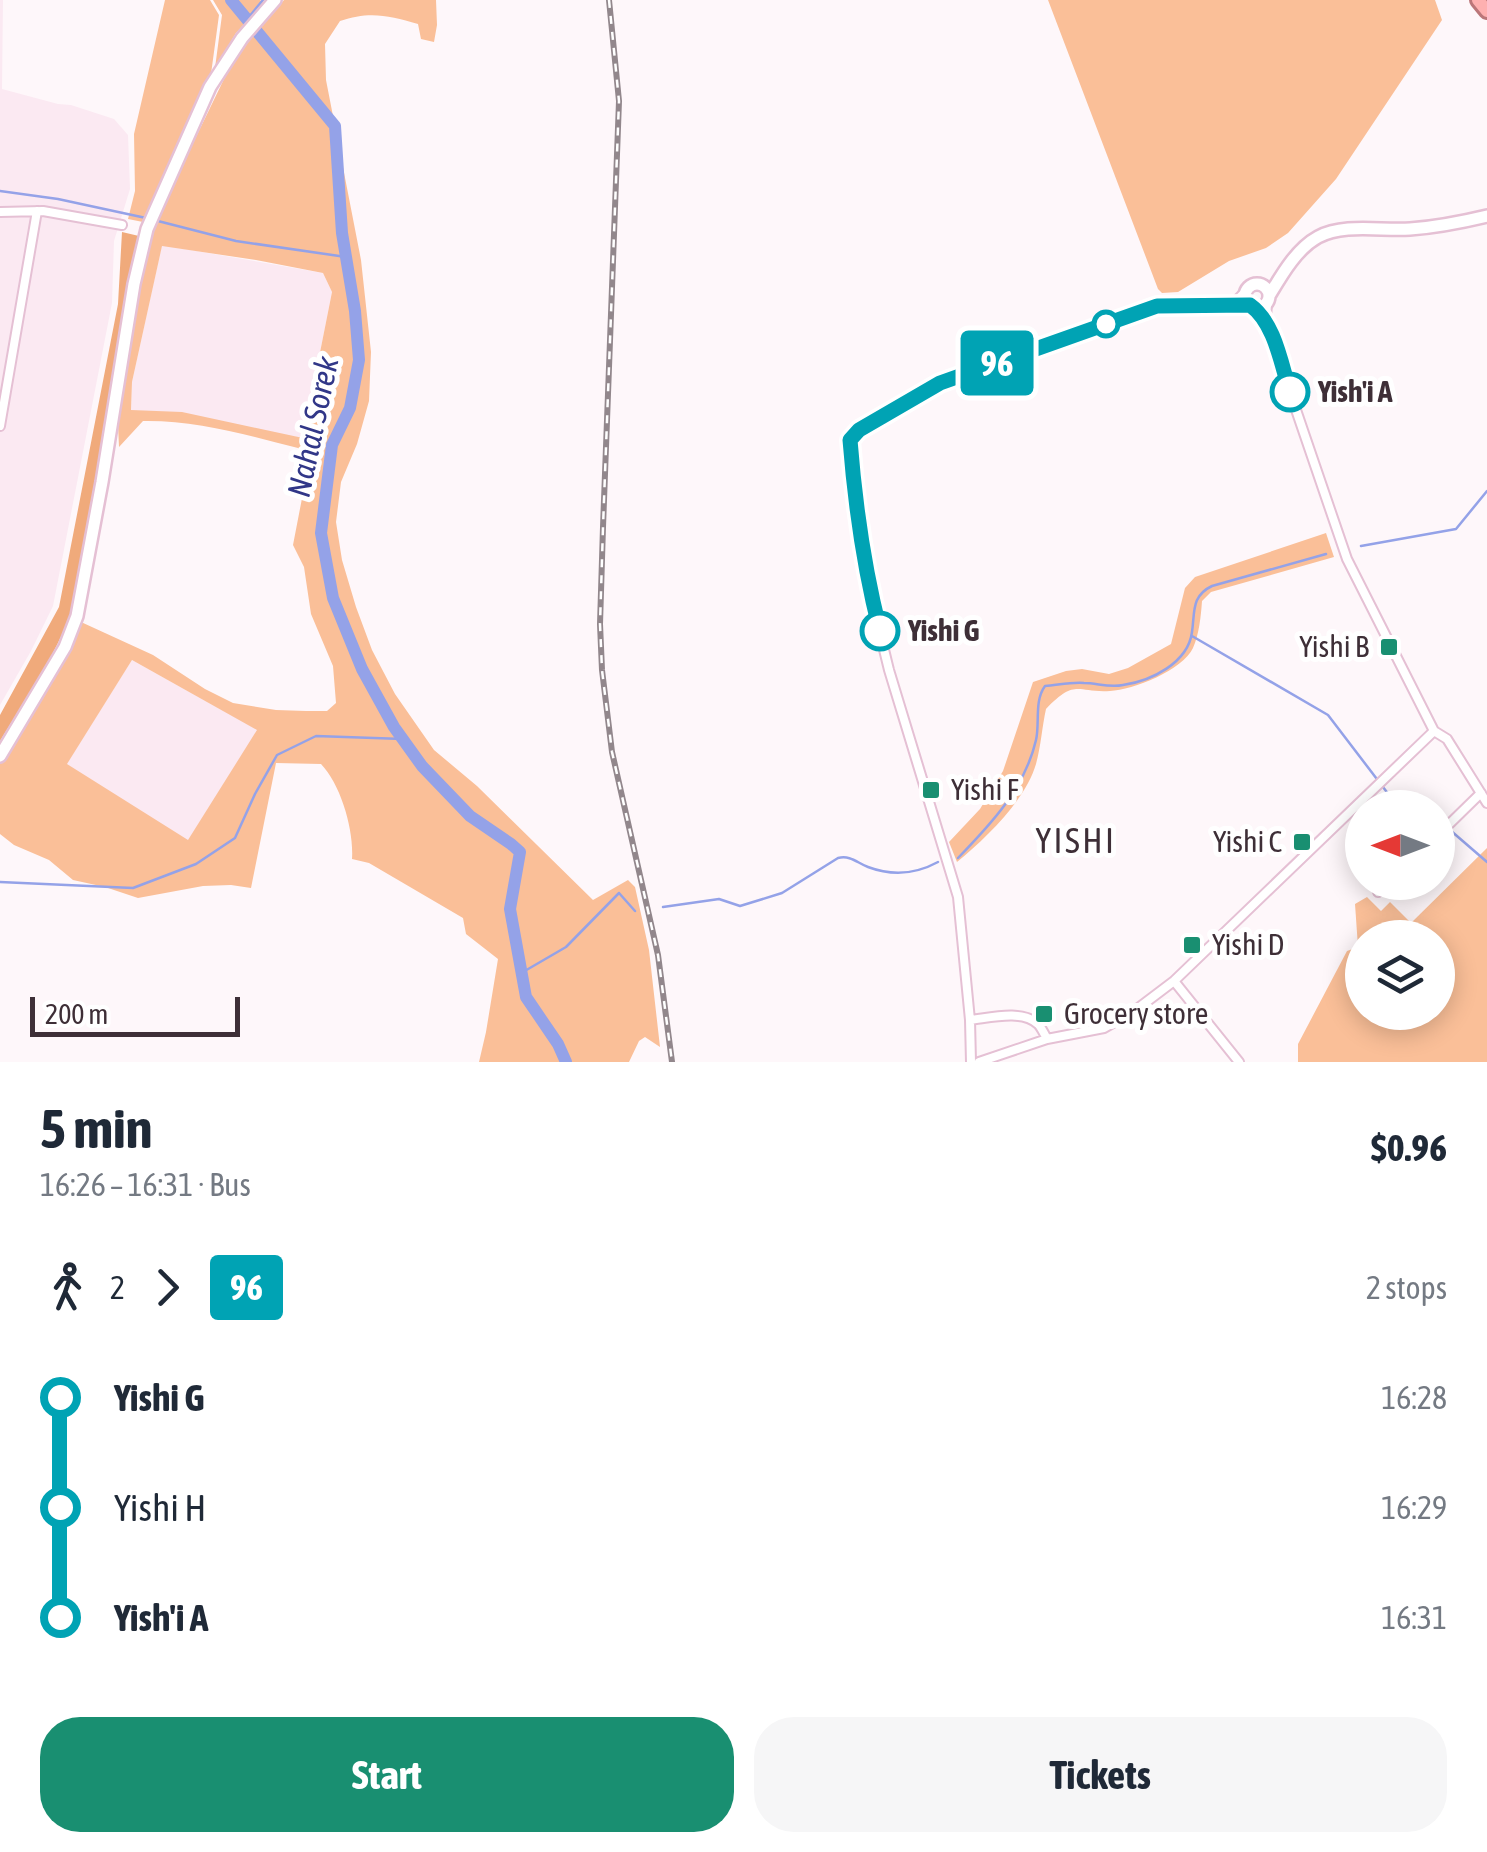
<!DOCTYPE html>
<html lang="en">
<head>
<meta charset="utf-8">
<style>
  :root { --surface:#fff; --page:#f6f6f7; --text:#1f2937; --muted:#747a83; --accent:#198f71 }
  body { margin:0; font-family:"Asap Condensed",sans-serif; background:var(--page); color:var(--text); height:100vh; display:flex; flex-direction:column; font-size:38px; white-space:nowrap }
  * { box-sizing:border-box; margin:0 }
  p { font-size:32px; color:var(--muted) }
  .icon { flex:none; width:55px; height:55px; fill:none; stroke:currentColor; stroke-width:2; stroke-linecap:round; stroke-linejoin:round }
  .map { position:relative; height:1062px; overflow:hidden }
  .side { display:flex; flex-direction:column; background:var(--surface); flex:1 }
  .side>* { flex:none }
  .badge { padding:0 20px; border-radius:8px; font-size:35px; line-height:65px }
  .needle { width:65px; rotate:270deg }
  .buttons { position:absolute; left:1345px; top:790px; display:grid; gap:20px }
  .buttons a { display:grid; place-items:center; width:110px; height:110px; border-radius:50%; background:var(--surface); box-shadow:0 5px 25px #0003; font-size:50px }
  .scale { position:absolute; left:30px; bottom:25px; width:210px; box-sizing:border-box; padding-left:10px; border:5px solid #3e2f37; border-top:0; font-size:28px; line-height:35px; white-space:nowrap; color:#3e2f37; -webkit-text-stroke:8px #fff; paint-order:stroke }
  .map>.badge { position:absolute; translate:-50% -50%; box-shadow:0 0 0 5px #fff }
  .legs { display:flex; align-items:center; gap:15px; height:110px; padding:0 40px; font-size:32px }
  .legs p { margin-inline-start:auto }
  .overview { display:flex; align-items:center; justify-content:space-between; height:170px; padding:0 40px }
  h1 { font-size:55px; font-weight:700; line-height:75px }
  .action { display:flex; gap:20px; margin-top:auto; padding:20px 40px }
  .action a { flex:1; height:115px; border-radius:40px; background:var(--accent); color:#fff; font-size:40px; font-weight:700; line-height:115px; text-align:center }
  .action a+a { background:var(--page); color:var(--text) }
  ul { padding:0 40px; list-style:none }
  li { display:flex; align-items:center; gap:35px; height:110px; font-size:38px }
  li i { display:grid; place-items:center; width:15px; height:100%; margin:0 12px; background:currentColor }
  li i::after { content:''; width:25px; height:25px; margin:-12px; border:8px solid; border-radius:50%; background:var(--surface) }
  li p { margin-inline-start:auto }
  li:first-child i { background:linear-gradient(#0000 50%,currentColor 0) }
  li:last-child i { background:linear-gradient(currentColor 50%,#0000 0) }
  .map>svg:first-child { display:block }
  .built { fill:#fbe9f2 }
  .green { fill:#fabf98; fill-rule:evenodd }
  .forest { fill:#f0aa7b }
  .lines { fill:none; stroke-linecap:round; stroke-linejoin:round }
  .stream { stroke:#94a2e8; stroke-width:2.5 }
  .river { stroke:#94a2e8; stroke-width:12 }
  .minor-casing { stroke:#e5c0d4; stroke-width:12 }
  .secondary-casing { stroke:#e5c0d4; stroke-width:16 }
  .trunk-casing { stroke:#bb7679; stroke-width:18 }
  .minor { stroke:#fff; stroke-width:8 }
  .secondary { stroke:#fff; stroke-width:11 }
  .trunk { stroke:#feb0b0; stroke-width:12 }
  .rail-casing { stroke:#92878c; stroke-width:6 }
  .rail { stroke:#fff; stroke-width:2.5; stroke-dasharray:8; stroke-linecap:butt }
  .line-1-casing { stroke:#fff; stroke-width:22 }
  .line-1 { stroke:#00a3b4; stroke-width:15 }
  .stop-1-dot { fill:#fff; stroke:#00a3b4; stroke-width:5 }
  .poi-dot { fill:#198f71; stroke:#fff; stroke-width:4 }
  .labels { text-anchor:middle; stroke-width:10; stroke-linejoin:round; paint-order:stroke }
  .stop-label { font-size:30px; font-weight:bold; fill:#3e2f37; stroke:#fff; text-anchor:start }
  .poi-label { font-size:30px; fill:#3e2f37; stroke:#fff; text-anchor:start }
  .water-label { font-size:32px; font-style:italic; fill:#313788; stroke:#fff }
  .quarter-label { font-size:35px; letter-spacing:2.5px; fill:#3e2f37; stroke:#fff }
</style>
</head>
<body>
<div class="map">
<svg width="1487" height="1062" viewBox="0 0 1487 1062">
  <rect width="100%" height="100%" fill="#fef7fa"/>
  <path class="built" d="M0 0H3L2 89 58 104 71 105 114 119 128 135 130 189 114 241 112 303 53 606 31 651 0 705Z
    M162 245 323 273 332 292 303 438 131 411 132 382Z
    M132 660 258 730 188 841 66 764Z"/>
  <path class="green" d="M165 0H210L219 15 211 74 143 222 128 219 135 191 134 134Z
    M213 0H260L264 3 236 33 215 68 222 15Z
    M284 0H436L437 25 434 42 421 39 418 24C389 15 368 11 340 21L325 44 326 80 361 260 371 352 369 401 357 444 341 482 336 522 342 560 356 607 372 650 395 694 434 750 477 786 593 900 628 880 635 887 649 950 660 1047 645 1037 639 1041 629 1062H479L486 1032 498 959 466 934 463 918 369 863 352 859C354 830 341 785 321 764L276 763 251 888 231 885 203 886 138 898 105 887 73 880 49 860 14 845 0 834V762L73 644 81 622 153 655 205 689 233 703 276 710 306 711H327L336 703 333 666 311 614 304 567 293 545 304 488 298 448C248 435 195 420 143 421L119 447 117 403 129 329 151 230 224 79 244 45ZM162 246 256 260 323 273 332 292 303 438 182 412 131 410 132 382ZM132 660 257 730 188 840 67 764Z
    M1048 0H1435L1442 20 1336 179 1288 233 1266 248 1229 261 1178 292 1162 293 1158 289Z
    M1326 533 1334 557 1211 592 1202 601C1201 616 1199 635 1193 648 1183 670 1133 690 1110 691 1076 693 1076 678 1046 709 1042 727 1041 746 1036 764 1025 801 986 838 957 862L949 842 980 809 1003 771 1033 682 1066 671 1082 669 1109 674 1128 668 1171 644 1185 588 1195 577Z
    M1487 848V1062H1298V1044L1347 951 1358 947 1355 904 1367 897 1381 911 1390 902 1411 923ZM1362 938H1438V1012H1362Z"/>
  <path class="forest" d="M122 232 139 236 76 598C60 650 29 694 0 741V715L59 607 118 304Z"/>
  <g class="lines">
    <path class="stream" d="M248 18 263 0
      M0 191 58 199 146 218
      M154 220 236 241 346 257
      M1361 546 1456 529 1487 491
      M1192 636 1328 715 1399 808
      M1450 830 1487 862
      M958 858C991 824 1025 788 1036 740 1040 723 1034 701 1045 686 1058 685 1071 682 1084 683 1097 683 1109 688 1123 685 1151 681 1188 663 1192 632 1195 612 1191 596 1212 586L1326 554
      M0 882 133 888 196 864 235 838 255 794 277 755 316 736 403 739
      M663 907 719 899 740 906 782 893 838 858C851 855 857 863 868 867 892 876 916 874 938 862
      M523 972 566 947 619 893 635 911"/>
    <path class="river" d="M231 0 335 126 342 233 355 311 359 360 350 408 332 445 321 533 333 598 362 669 394 727 422 766 470 816 511 844 520 852 510 909 526 997 558 1044 566 1062"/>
    <g class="minor-casing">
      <path id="minor" d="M0 212 43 211 122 225
        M1267 302 1266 322 1347 559 1434 731 1447 739 1487 803
        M1231 306 1246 291
        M0 426 37 211
        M1438 835 1481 793
        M1378 892 1389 882
        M1174 981 1239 1062
        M970 1020C989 1018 1022 1009 1038 1024 1040 1026 1046 1037 1047 1039
        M971 1062 970 1020 958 897 889 670 865 572 850 439 859 430 940 383 1157 306 1250 305
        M979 1062 1047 1039 1104 1028 1137 1009 1174 981 1434 731"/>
    </g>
    <g class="secondary-casing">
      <path id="secondary" d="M1245 296a12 12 0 1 1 24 0a12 12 0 1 1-24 0Z
        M1269 296C1281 276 1296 249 1318 237 1344 223 1381 231 1410 229 1436 227 1462 222 1487 216
        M0 756 65 647 77 616 102 482 134 284 147 229 210 87 242 38 275 0"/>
    </g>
    <g class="trunk-casing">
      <path id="trunk" d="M1478 0 1487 11"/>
    </g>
    <use href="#minor" class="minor"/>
    <use href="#secondary" class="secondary"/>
    <use href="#trunk" class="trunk"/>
    <g class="rail-casing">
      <path id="rail" d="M609 0 619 101 603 527 600 624 602 670 612 752 658 955 672 1062"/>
    </g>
    <use href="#rail" class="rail"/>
  </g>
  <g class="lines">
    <g class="line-1-casing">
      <path id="line-1" d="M880 631C864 568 855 504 850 440L859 430 940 383 1157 306 1250 305C1275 323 1281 364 1290 392"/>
    </g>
    <use href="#line-1" class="line-1"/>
  </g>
  <g class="stop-1-dot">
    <circle cx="1106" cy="324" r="12"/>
    <circle cx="1290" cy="392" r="18"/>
    <circle cx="880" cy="631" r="18"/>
  </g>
  <g class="poi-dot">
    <rect x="1379" y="637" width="20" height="20" rx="5"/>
    <rect x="921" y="780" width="20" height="20" rx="5"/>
    <rect x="1292" y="832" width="20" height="20" rx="5"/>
    <rect x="1182" y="935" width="20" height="20" rx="5"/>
    <rect x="1034" y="1004" width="20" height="20" rx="5"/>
  </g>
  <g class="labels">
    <g class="stop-label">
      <text x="1318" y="402">Yish'i A</text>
      <text x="908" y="641">Yishi G</text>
    </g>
    <g class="poi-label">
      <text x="1369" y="657" text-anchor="end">Yishi B</text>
      <text x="951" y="800">Yishi F</text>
      <text x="1282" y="852" text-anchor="end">Yishi C</text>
      <text x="1212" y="955">Yishi D</text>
      <text x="1064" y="1024">Grocery store</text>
    </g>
    <g class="water-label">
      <text transform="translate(313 427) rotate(-78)" y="11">Nahal Sorek</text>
    </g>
    <g class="quarter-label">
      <text x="1076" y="853">YISHI</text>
    </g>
  </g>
</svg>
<div class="buttons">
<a><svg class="needle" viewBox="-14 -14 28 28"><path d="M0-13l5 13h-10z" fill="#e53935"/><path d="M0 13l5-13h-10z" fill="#747a83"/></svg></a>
<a><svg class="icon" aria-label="layers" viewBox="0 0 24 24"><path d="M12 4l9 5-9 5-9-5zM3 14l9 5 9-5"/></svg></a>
</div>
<div class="scale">200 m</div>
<b class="badge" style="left:997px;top:363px;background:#00a3b4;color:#fff">96</b>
</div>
<section class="side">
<div class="overview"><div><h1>5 min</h1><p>16:26 – 16:31 · Bus</p></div><b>$0.96</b></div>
<div class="legs"><svg class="icon" aria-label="walk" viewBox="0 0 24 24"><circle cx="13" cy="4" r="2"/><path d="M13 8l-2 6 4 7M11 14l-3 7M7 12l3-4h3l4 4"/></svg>2<svg class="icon" aria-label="forward" viewBox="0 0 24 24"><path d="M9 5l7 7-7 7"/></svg><b class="badge" style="background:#00a3b4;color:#fff">96</b><p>2 stops</p></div>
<ul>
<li><i style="color:#00a3b4"></i><b>Yishi G</b><p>16:28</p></li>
<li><i style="color:#00a3b4"></i><span>Yishi H</span><p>16:29</p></li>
<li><i style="color:#00a3b4"></i><b>Yish'i A</b><p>16:31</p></li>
</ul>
<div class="action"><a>Start</a><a>Tickets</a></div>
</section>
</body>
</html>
